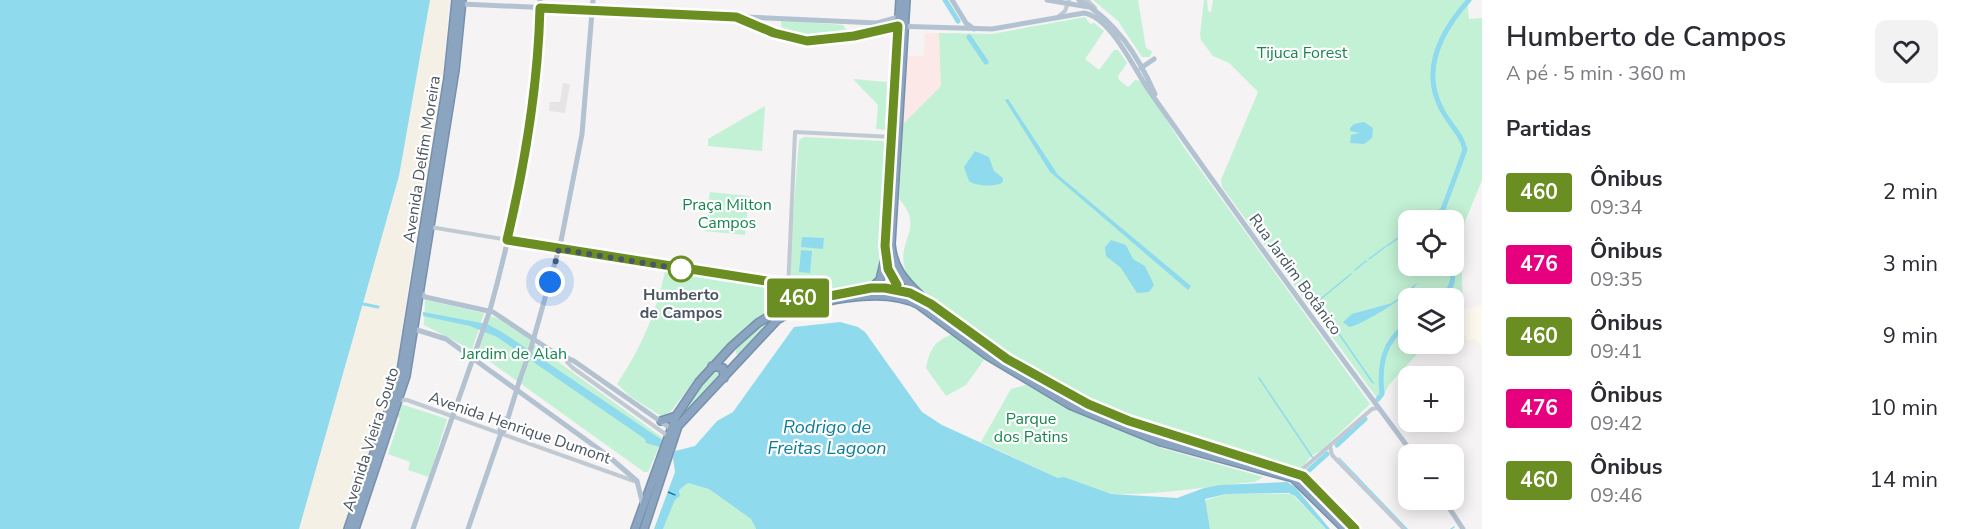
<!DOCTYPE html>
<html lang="pt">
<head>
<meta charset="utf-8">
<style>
  :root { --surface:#fff; --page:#f2f2f3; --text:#2b2b33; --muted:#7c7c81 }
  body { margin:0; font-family:"Nunito Sans",sans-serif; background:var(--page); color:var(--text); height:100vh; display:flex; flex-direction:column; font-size:22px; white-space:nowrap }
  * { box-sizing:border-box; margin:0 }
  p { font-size:20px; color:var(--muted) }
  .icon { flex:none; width:33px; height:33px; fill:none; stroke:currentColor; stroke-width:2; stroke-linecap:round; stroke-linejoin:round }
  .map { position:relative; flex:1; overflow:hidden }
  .drawer { display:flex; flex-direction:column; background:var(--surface); width:480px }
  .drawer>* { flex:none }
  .badge { padding:0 12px; border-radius:4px; font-size:21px; line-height:39px }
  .tools { position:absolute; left:1398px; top:210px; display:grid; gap:12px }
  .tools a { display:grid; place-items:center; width:66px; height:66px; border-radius:12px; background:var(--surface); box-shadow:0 3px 15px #0003; font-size:30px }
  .you { position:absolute; width:30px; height:30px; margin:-15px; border:4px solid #fff; border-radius:50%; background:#1a73e8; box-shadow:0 0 0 9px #1a73e833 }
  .map>.badge { position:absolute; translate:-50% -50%; box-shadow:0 0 0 3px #fff }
  h2 { padding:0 24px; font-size:22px; line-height:54px }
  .round { display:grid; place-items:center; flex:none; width:63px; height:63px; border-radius:12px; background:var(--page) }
  .headline { display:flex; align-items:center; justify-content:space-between; height:102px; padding:0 24px }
  h1 { font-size:28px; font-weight:600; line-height:45px }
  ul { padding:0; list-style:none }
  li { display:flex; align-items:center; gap:18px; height:72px; padding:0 24px }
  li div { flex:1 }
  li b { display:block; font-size:22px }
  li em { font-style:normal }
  li .badge { min-width:66px; font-weight:700; text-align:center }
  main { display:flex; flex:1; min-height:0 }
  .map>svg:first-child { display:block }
  .commercial { fill:#fdf9ef }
  .education { fill:#e6e4e5 }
  .medical { fill:#fce8e6 }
  .green { fill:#c3f1d5; fill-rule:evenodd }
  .sand { fill:#f5f0e5 }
  .water { fill:#90daee }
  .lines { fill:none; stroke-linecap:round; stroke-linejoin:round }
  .stream { stroke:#90daee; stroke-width:1.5 }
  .canal { stroke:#90daee; stroke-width:3 }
  .river { stroke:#90daee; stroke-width:5 }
  .ferry { stroke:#0c7c9b; stroke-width:1.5; stroke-dasharray:8 6; stroke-linecap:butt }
  .highway-casing { stroke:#7690ad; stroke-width:10 }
  .minor { stroke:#c1cad2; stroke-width:4 }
  .major { stroke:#b3c2d1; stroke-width:5 }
  .highway { stroke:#8ba5c1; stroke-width:7 }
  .major-bridge { stroke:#b3c2d1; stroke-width:5 }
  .line-casing { stroke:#fff; stroke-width:14 }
  .line { stroke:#6b8e23; stroke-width:9 }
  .walk { stroke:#4a5661; stroke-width:6; stroke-dasharray:0 10.8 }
  .stop-dot { fill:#fff; stroke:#6b8e23; stroke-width:3 }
  .labels { text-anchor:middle; stroke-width:4.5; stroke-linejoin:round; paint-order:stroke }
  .park-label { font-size:16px; fill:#17864f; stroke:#fff }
  .street-label { font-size:16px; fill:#4a5661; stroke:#fff }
  .stop-label { font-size:16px; font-weight:bold; fill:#4a5661; stroke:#fff }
  .water-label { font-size:18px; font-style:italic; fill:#0c7c9b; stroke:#fff }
</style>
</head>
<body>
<main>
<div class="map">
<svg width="1482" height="529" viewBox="0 0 1482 529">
  <rect width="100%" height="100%" fill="#f5f3f3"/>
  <path class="commercial" d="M1482 305V347L1476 339 1468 341 1454 320 1465 309Z"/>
  <path class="education" d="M563 83 570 84 565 113 549 111 550 102H560Z"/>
  <path class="medical" d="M925 33H939L941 86 903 124 907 56H924Z"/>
  <path class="green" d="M1093 0H1138L1146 48 1152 51 1150 57H1142L1118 21Z
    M1204 0H1207L1208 11 1211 12 1213 0H1467L1469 19 1482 18V180L1460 234 1463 302 1454 313V298H1408V344H1426L1389 385 1380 402 1222 187 1221 180 1258 92 1229 63 1213 56 1201 40 1200 34ZM1408 220H1454V266H1408Z
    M1085 17 1090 24 1094 23 1104 31 1085 59 1099 70 1114 50H1118L1127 63 1118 76 1119 80 1128 87 1135 80 1142 81 1183 146 1370 404 1322 450 1311 456 1301 469 1138 420 1080 396 1000 350 919 292C879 245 932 235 899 199L903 124 941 86 939 33 992 34Z
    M781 20 843 25 847 31 844 34 813 37 782 33Z
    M853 79 887 82 885 130 876 129 878 105Z
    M765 106 762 151 708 146V139Z
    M804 137 882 141 886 143 879 267 876 281 872 284 807 296 797 293 788 280 799 140Z
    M710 192 749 196 745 235 705 231Z
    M665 271 780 289 783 295 780 303 740 333 708 364 670 412 661 416 631 397 617 384C641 348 656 314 665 271Z
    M425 300 484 313 472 350 424 325Z
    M778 314 742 354H736V347L760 325Z
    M490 316C506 321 527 331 535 345L663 438 648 472H644L478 353Z
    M953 334 986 357 966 385 946 396 926 368C930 349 934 341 953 334Z
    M717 367 723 373 676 423 699 387Z
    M1026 385 1054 400 1161 448 1263 477 1255 482C1209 486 1161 495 1115 494 1095 494 1077 479 1058 478L981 442 1011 389Z
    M401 404 447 419 429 477 408 470 410 462 388 454 400 418 397 417 398 413H401L399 411Z
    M688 483 709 489 751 519 756 529H663L675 500 680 496 679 490Z
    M1226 494H1292L1326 529H1210L1203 501Z"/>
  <path class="sand" d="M430 0H449L443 77 429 164 424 166 428 169 420 201 423 202 418 234H415L412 254 415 255 411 265 397 364 393 363 388 385 392 387 359 482 354 484 357 490 343 529H299L399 176Z"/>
  <path class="water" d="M0 0H430L399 176 299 529H0Z
    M1008 99 1058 175 1191 286 1188 290 1050 172 1005 100Z
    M1364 122 1373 128 1372 138 1364 144 1350 143 1351 135 1360 133 1350 131V128L1354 124Z
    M975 151 989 157 994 171 1003 178 1002 183C994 187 975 186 969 181L964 167Z
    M802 237 824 238 823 249 801 247Z
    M1111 240 1126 245 1133 259 1145 266 1154 285 1149 292 1137 293 1121 268 1106 256 1105 247Z
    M801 250 812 251 810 273 799 272Z
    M1417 283C1414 293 1361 326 1349 327L1343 322 1352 314 1392 303Z
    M423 312 487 324 502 332 662 440 660 447 646 443 645 439 497 337 470 326 423 316Z
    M840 322 858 327 865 332 922 412 942 425 1058 478 1064 477 1111 494 1177 498 1204 488 1220 485 1287 482 1295 487 1330 529H1326L1295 496 1289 493 1226 494 1205 499 1210 529H756L751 519 709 489 688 483 679 490 680 496 675 500 663 529H654L675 472 673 458 675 451 695 446 717 421 733 412 794 327Z"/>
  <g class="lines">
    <path class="stream" d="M1422 220 1441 209
      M1387 246 1405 233
      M1369 259 1385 247
      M1355 270 1366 261
      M1351 274 1317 302 1373 383
      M1259 378 1313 458
      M1339 458 1407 529
      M1451 529 1454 527"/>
    <path class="canal" d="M363 304 378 307"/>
    <path class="river" d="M945 0 958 21
      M969 37 986 62
      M1439 220 1465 150C1462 134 1449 124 1442 110 1420 70 1442 30 1469 0
      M1443 298C1452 287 1455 279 1451 266
      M1378 399 1382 394C1379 365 1383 341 1408 324
      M1337 445 1365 419
      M1307 472 1327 454"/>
    <path class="ferry" d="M668 492 680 497"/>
    <g class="highway-casing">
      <path id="highway" d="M900 0 885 246 888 269 901 292
        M906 0 891 244C893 267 904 280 920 295
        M871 288 880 280 885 259
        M789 291 802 300
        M712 366 723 368 724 378
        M661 421 676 416
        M348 529 400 377 448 78 456 0
        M355 529 406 376 455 70 462 0
        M635 529 676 416 699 382 732 346 758 323 789 304 880 288 908 292 931 304 1007 359 1087 404 1167 434 1297 474 1355 529
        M644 529 678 426 777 320C808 300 885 286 919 305L988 356 1070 405 1161 442 1293 478 1345 529"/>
    </g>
    <path class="minor" d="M1087 0 1095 8
      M1059 16 1065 11 1069 0
      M430 227 764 282 784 289 785 298 781 307
      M767 282 786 287 789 293V303
      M788 289 795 132 893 137
      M569 359 567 362 573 368 668 436
      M398 400H407L634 481
      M1330 446 1332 455 1404 529
      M1298 473 1372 409 1378 408"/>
    <path class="major" d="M952 0 966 23 974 29
      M1047 0 1089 7
      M1079 0C1116 21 1138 56 1155 94
      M462 4 877 23 899 17
      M736 17 774 33 813 41 857 36 893 26 992 29 1084 13C1111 17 1135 71 1150 92 1236 214 1324 335 1413 454
      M1141 68 1154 59
      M420 292 425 297 493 312 550 350 574 361 670 428
      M414 329 446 339 607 455 637 481 643 505
      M531 348 561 241 582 134 593 0
      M501 433 504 431 520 379
      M1444 500 1463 529
      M413 529 490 310C518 209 537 105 540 0
      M468 529 501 433 500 429 506 419"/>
    <use href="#highway" class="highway"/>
    <path class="major-bridge" d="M520 379 531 348"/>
  </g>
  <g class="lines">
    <g class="line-casing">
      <path id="line" d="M897 285 888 269 885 246 898 26 854 36 807 41 774 33 736 17 540 8C538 87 525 164 507 240L779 283 794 296 804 301 871 288H885L910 293 931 304 1007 359 1088 404 1129 421 1303 476 1355 529"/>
    </g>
    <use href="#line" class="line"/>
    <path class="walk" d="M550 282 559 249 681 269"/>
  </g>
  <circle class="stop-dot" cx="681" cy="269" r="12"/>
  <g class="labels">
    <g class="park-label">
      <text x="1302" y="58">Tijuca Forest</text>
      <text x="727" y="210">Praça Milton<tspan x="727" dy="18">Campos</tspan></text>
      <text x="514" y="359">Jardim de Alah</text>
      <text x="1031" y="424">Parque<tspan x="1031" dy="18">dos Patins</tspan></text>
    </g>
    <g class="street-label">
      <text transform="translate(421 159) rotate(-81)" y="6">Avenida Delfim Moreira</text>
      <text transform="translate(1296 274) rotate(54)" y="6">Rua Jardim Botânico</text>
      <text transform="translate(520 427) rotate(19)" y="6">Avenida Henrique Dumont</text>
      <text transform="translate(370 439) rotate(-72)" y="6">Avenida Vieira Souto</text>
    </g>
    <g class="stop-label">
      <text x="681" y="300">Humberto<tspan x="681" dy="18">de Campos</tspan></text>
    </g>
    <g class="water-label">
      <text x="827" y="433">Rodrigo de<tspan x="827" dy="21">Freitas Lagoon</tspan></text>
    </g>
  </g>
</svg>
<div class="tools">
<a><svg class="icon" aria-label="locate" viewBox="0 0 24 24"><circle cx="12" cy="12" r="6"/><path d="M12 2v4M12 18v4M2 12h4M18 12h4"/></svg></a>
<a><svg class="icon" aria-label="layers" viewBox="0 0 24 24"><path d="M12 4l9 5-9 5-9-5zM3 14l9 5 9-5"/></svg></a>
<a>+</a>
<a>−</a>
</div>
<div class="you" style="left:550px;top:282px"></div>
<b class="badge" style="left:798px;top:298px;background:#6b8e23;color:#fff">460</b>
</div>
<section class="drawer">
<div class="headline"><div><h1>Humberto de Campos</h1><p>A pé · 5 min · 360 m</p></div><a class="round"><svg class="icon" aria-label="heart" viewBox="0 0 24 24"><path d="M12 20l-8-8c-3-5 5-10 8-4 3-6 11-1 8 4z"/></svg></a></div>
<h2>Partidas</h2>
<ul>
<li><span class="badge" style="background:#6b8e23;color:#fff">460</span><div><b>Ônibus</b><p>09:34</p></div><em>2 min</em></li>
<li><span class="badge" style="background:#e6007e;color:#fff">476</span><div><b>Ônibus</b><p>09:35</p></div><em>3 min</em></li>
<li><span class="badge" style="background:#6b8e23;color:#fff">460</span><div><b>Ônibus</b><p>09:41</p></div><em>9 min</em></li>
<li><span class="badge" style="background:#e6007e;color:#fff">476</span><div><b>Ônibus</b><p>09:42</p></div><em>10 min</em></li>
<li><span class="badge" style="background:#6b8e23;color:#fff">460</span><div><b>Ônibus</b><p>09:46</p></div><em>14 min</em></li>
</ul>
</section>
</main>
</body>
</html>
